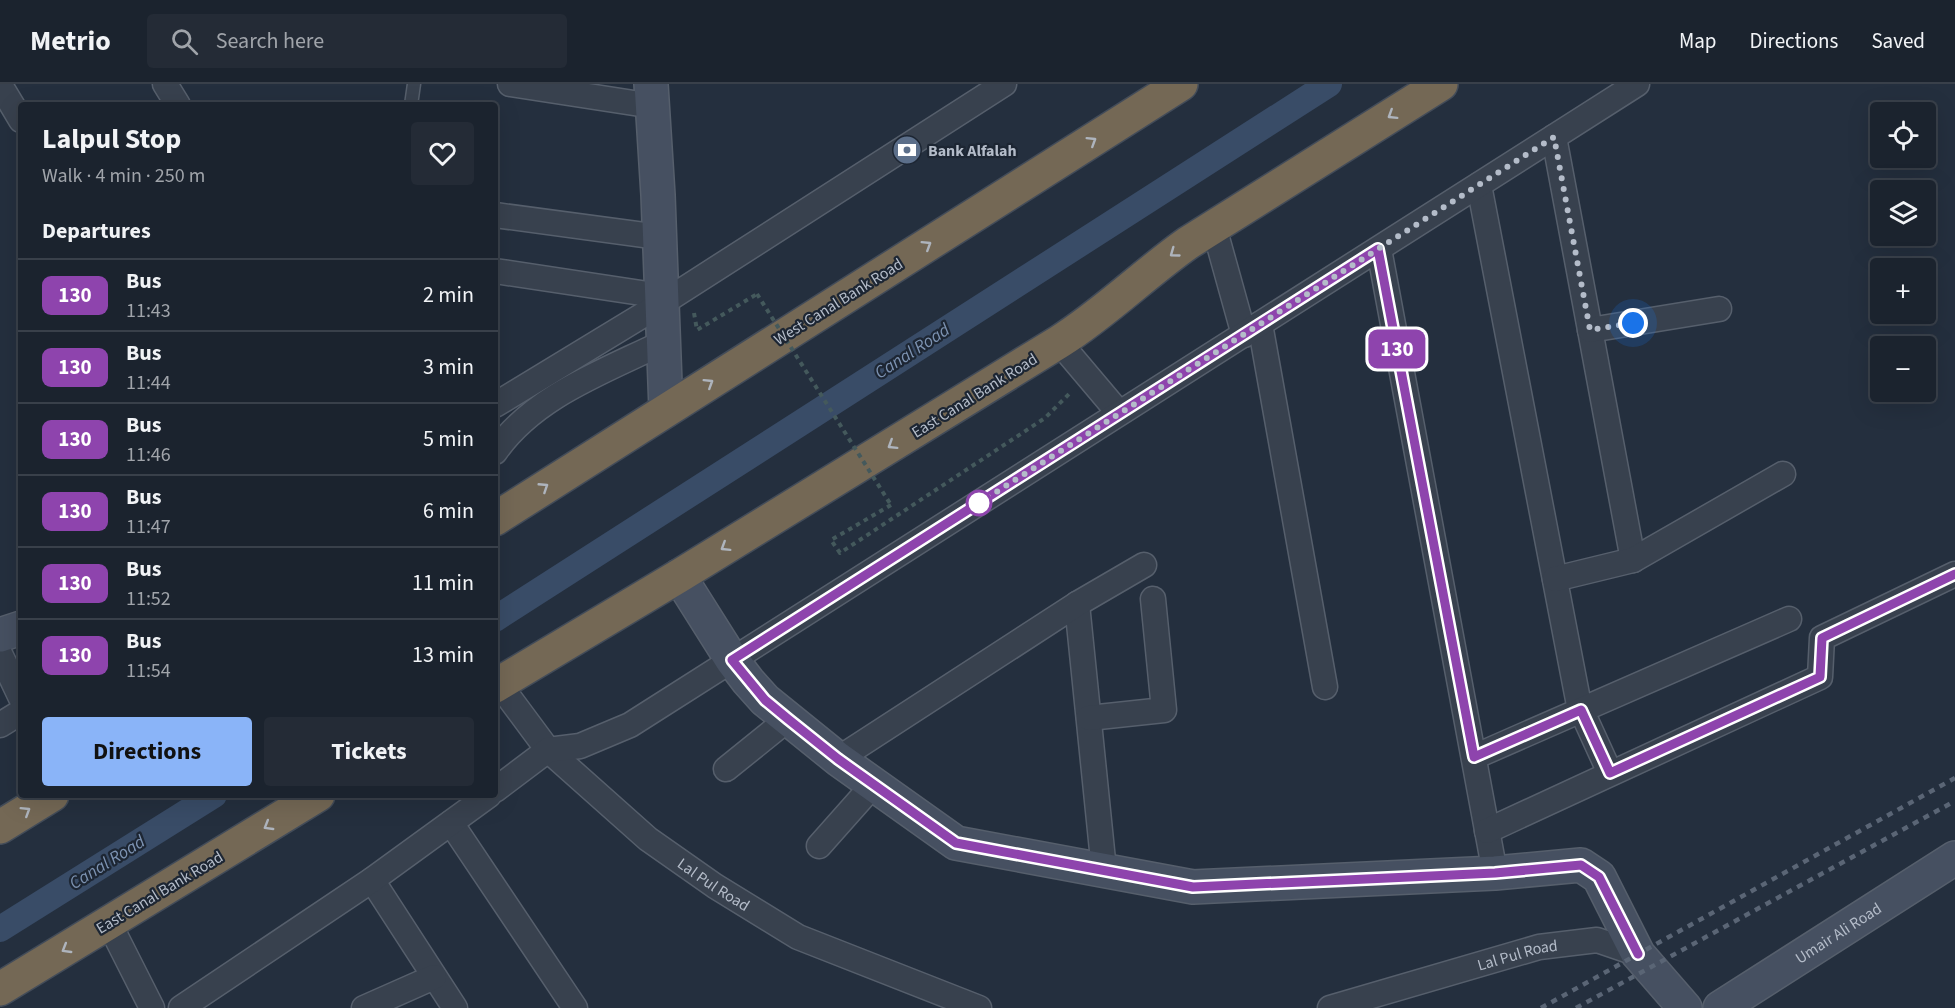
<!DOCTYPE html>
<html lang="en">
<head>
<meta charset="utf-8">
<style>
  :root { --surface:#1b232e; --page:#242b36; --text:#f1f3f6; --muted:#a0a4aa; --line:#39404a; --accent:#8ab4f8 }
  body { margin:0; font-family:"Source Sans 3",sans-serif; background:var(--page); color:var(--text); height:100vh; display:flex; flex-direction:column; font-size:22px; white-space:nowrap }
  * { box-sizing:border-box; margin:0 }
  p { font-size:20px; color:var(--muted) }
  .icon { flex:none; width:33px; height:33px; fill:none; stroke:currentColor; stroke-width:2; stroke-linecap:round; stroke-linejoin:round }
  .map { position:relative; flex:1; overflow:hidden }
  .side { position:absolute; left:18px; top:18px; width:480px; height:696px; display:flex; flex-direction:column; background:var(--surface); border-radius:6px; box-shadow:0 6px 24px #0002,0 0 0 2px var(--line) }
  .side>* { flex:none }
  .badge { padding:0 12px; border-radius:9px; font-size:21px; line-height:39px }
  .buttons { position:absolute; left:1870px; top:18px; display:grid; gap:12px }
  .buttons a { display:grid; place-items:center; width:66px; height:66px; border-radius:6px; background:var(--surface); box-shadow:0 6px 24px #0002,0 0 0 2px var(--line); font-size:30px }
  .you { position:absolute; width:30px; height:30px; margin:-15px; border:4px solid #fff; border-radius:50%; background:#1a73e8; box-shadow:0 0 0 9px #1a73e833 }
  .map>.badge { position:absolute; translate:-50% -50%; box-shadow:0 0 0 3px #fff }
  h2 { padding:0 24px; font-size:22px; line-height:54px }
  .round { display:grid; place-items:center; flex:none; width:63px; height:63px; border-radius:6px; background:var(--page) }
  .summary { display:flex; align-items:center; justify-content:space-between; height:102px; padding:0 24px }
  h1 { font-size:28px; font-weight:700; line-height:45px }
  .cta { display:flex; gap:12px; margin-top:auto; padding:12px 24px }
  .cta a { flex:1; height:69px; border-radius:6px; background:var(--accent); color:#111; font-size:24px; font-weight:700; line-height:69px; text-align:center }
  .cta a+a { background:var(--page); color:var(--text) }
  ul { padding:0; list-style:none }
  li { display:flex; align-items:center; gap:18px; height:72px; padding:0 24px; border-top:2px solid var(--line) }
  li div { flex:1 }
  li b { display:block; font-size:22px }
  li em { font-style:normal }
  li .badge { min-width:66px; font-weight:700; text-align:center }
  header { display:flex; align-items:center; gap:36px; box-sizing:border-box; height:84px; padding:0 30px; background:var(--surface); border-bottom:2px solid var(--line) }
  header strong { font-size:28px }
  nav { display:flex; gap:33px; margin-inline-start:auto; font-size:21px }
  .search { width:420px; height:54px; background:var(--page); display:flex; align-items:center; gap:15px; box-sizing:border-box; padding:0 21px; border-radius:6px; color:var(--muted); font-size:22px }
  .map>svg:first-child { display:block }
  .lines { fill:none; stroke-linecap:round; stroke-linejoin:round }
  .canal { stroke:#394c67; stroke-width:26 }
  .lane-casing { stroke:#565f6c; stroke-width:15 }
  .street-casing { stroke:#565f6c; stroke-width:27 }
  .secondary-casing { stroke:#565f6c; stroke-width:36 }
  .highway-casing { stroke:#434c59; stroke-width:36 }
  .path { stroke:#44595c; stroke-width:4; stroke-dasharray:4.5 4.5; stroke-linecap:butt }
  .lane { stroke:#38414e; stroke-width:12 }
  .street { stroke:#38414e; stroke-width:24 }
  .secondary { stroke:#465061; stroke-width:33 }
  .highway { stroke:#746855; stroke-width:33 }
  .rail { stroke:#5a6575; stroke-width:4.5; stroke-dasharray:6 6; stroke-linecap:butt }
  .path-bridge { stroke:#44595c; stroke-width:4; stroke-dasharray:4.5 4.5; stroke-linecap:butt }
  .oneway { stroke:#aeb4bd }
  .line-casing { stroke:#fff; stroke-width:14 }
  .line { stroke:#8e44ad; stroke-width:9 }
  .walk { stroke:#b4bcc9; stroke-width:6; stroke-dasharray:0 10.8 }
  .stop-dot { fill:#fff; stroke:#8e44ad; stroke-width:3 }
  .labels { text-anchor:middle; stroke-width:4.5; stroke-linejoin:round; paint-order:stroke }
  .poi-label { font-size:16px; font-weight:bold; fill:#b4bcc9; stroke:#1d2633; text-anchor:start }
  .street-label { font-size:16px; fill:#b4bcc9; stroke:#1d2633 }
  .water-label { font-size:18px; font-style:italic; fill:#7c92b1; stroke:#1d2633 }
</style>
</head>
<body>
<header>
<strong>Metrio</strong>
<div class="search"><svg class="icon" aria-label="search" viewBox="0 0 24 24"><circle cx="10" cy="10" r="6"/><path d="M15 15l6 6"/></svg>Search here</div>
<nav><a>Map</a><a>Directions</a><a>Saved</a></nav>
</header>
<div class="map">
<svg width="1955" height="924" viewBox="0 0 1955 924">
  <rect width="100%" height="100%" fill="#242f3e"/>
  <g class="lines">
    <path class="canal" d="M495 535 1329 0
      M0 845 214 711"/>
    <g class="lane-casing">
      <path id="lane" d="M411 21 414 0"/>
    </g>
    <g class="street-casing">
      <g id="street">
        <path d="M165 0 178 21"/>
        <path d="M510 0 653 22"/>
        <path d="M0 1 21 36"/>
        <path d="M1554 53 1633 476"/>
        <path d="M1479 101 1579 621 1610 689"/>
        <path d="M495 131 659 153"/>
        <path d="M1214 143 1244 251"/>
        <path d="M1379 165 1495 789"/>
        <path d="M495 187 661 212"/>
        <path d="M1260 240 1325 603"/>
        <path d="M1590 246 1719 225"/>
        <path d="M1059 258 1119 329"/>
        <path d="M495 321 661 220 1004 0"/>
        <path d="M495 368C534 312 603 288 662 259"/>
        <path d="M1555 495 1633 476 1783 390"/>
        <path d="M1077 520 1104 786"/>
        <path d="M0 570 21 614"/>
        <path id="s1" d="M499 600 548 666 648 755 715 802 798 853 979 924"/>
        <path d="M1089 634 1164 626 1153 515"/>
        <path d="M0 641 21 628"/>
        <path d="M1474 673 1789 535"/>
        <path d="M838 675 1077 520 1144 481"/>
        <path d="M726 685 788 635"/>
        <path d="M495 706 548 666 580 662 630 641 1637 0"/>
        <path d="M451 739 575 924"/>
        <path d="M1487 747 1820 593 1822 554 1955 490"/>
        <path d="M819 762 874 700"/>
        <path d="M372 796 455 924"/>
        <path d="M109 839 152 924"/>
        <path d="M181 924 372 796 489 711"/>
        <path d="M364 924 434 893"/>
        <path id="s2" d="M1330 924 1539 863 1597 856 1638 870"/>
      </g>
    </g>
    <g class="secondary-casing">
      <g id="secondary">
        <path d="M651 0 658 111 666 326"/>
        <path d="M679 492 732 576 748 597 765 616 838 675 956 759 1193 803 1495 789 1581 781 1599 793 1638 870 1685 924"/>
        <path d="M0 551 21 544"/>
        <path id="s3" d="M1720 924 1955 774"/>
      </g>
    </g>
    <g class="highway-casing">
      <path id="highway" d="M495 435 1181 0
        M495 602 679 492 1059 258C1105 229 1144 190 1188 159L1441 0
        M0 743 52 711
        M0 905 318 711"/>
    </g>
    <path class="path" d="M694 229 697 246 757 210
      M891 421 831 456 840 469 1045 334 1072 307"/>
    <use href="#lane" class="lane"/>
    <use href="#street" class="street"/>
    <use href="#secondary" class="secondary"/>
    <use href="#highway" class="highway"/>
    <path class="rail" d="M1541 924 1955 694
      M1576 924 1955 717"/>
    <path class="path-bridge" d="M757 210 891 421"/>
  </g>
  <defs><path id="oneway-chevron" d="M-2-3.5L2.5 0L-2 3.5" fill="none" stroke-width="1.6" stroke-linecap="round" stroke-linejoin="round" transform="scale(1.5)"/></defs>
  <g class="oneway">
    <use href="#oneway-chevron" transform="translate(1392 31) rotate(148)"/>
    <use href="#oneway-chevron" transform="translate(1092 57) rotate(-32)"/>
    <use href="#oneway-chevron" transform="translate(927 161) rotate(-32)"/>
    <use href="#oneway-chevron" transform="translate(1174 169) rotate(144)"/>
    <use href="#oneway-chevron" transform="translate(709 299) rotate(-32)"/>
    <use href="#oneway-chevron" transform="translate(892 361) rotate(148)"/>
    <use href="#oneway-chevron" transform="translate(544 403) rotate(-33)"/>
    <use href="#oneway-chevron" transform="translate(725 463) rotate(148)"/>
    <use href="#oneway-chevron" transform="translate(26 727) rotate(-32)"/>
    <use href="#oneway-chevron" transform="translate(268 742) rotate(149)"/>
    <use href="#oneway-chevron" transform="translate(66 865) rotate(149)"/>
  </g>
  <g class="lines">
    <g class="line-casing">
      <path id="line" d="M1638 870 1599 793 1581 781 1495 789 1193 803 956 759 838 675 788 635 765 616 732 576 1378 165 1474 673 1581 626 1610 689 1820 593 1822 554 1955 490"/>
    </g>
    <use href="#line" class="line"/>
    <path class="walk" d="M979 419 1554 53 1590 246 1633 239"/>
  </g>
  <defs>
    <g id="bank-disc" transform="scale(1.5)"><circle r="9.5" fill="#5c6f8a" stroke="#1d2633"/><path d="M-6-4H6V4H-6ZM0-2.3a2.3 2.3 0 1 0 0 4.6a2.3 2.3 0 1 0 0-4.6Z" fill="#fff"/></g>
  </defs>
  <g fill-rule="evenodd">
    <use href="#bank-disc" x="907" y="66"/>
  </g>
  <circle class="stop-dot" cx="979" cy="419" r="12"/>
  <g class="labels">
    <g class="poi-label">
      <text x="928" y="72">Bank Alfalah</text>
    </g>
    <g class="street-label">
      <text transform="translate(838 217) rotate(-32)" y="6">West Canal Bank Road</text>
      <text transform="translate(974 311) rotate(-32)" y="6">East Canal Bank Road</text>
      <text dy="6" stroke="none"><textPath href="#s1" startOffset="296">Lal Pul Road</textPath></text>
      <text transform="translate(159 808) rotate(-31)" y="6">East Canal Bank Road</text>
      <text dy="6" stroke="none"><textPath href="#s3" startOffset="140">Umair Ali Road</textPath></text>
      <text dy="6" stroke="none"><textPath href="#s2" startOffset="195">Lal Pul Road</textPath></text>
    </g>
    <g class="water-label">
      <text transform="translate(912 267) rotate(-33)" y="6">Canal Road</text>
      <text transform="translate(107 778) rotate(-32)" y="6">Canal Road</text>
    </g>
  </g>
</svg>
<div class="buttons">
<a><svg class="icon" aria-label="locate" viewBox="0 0 24 24"><circle cx="12" cy="12" r="6"/><path d="M12 2v4M12 18v4M2 12h4M18 12h4"/></svg></a>
<a><svg class="icon" aria-label="layers" viewBox="0 0 24 24"><path d="M12 4l9 5-9 5-9-5zM3 14l9 5 9-5"/></svg></a>
<a>+</a>
<a>−</a>
</div>
<div class="you" style="left:1633px;top:239px"></div>
<b class="badge" style="left:1397px;top:265px;background:#8e44ad;color:#fff">130</b>
<section class="side">
<div class="summary"><div><h1>Lalpul Stop</h1><p>Walk · 4 min · 250 m</p></div><a class="round"><svg class="icon" aria-label="heart" viewBox="0 0 24 24"><path d="M12 20l-8-8c-3-5 5-10 8-4 3-6 11-1 8 4z"/></svg></a></div>
<h2>Departures</h2>
<ul>
<li><span class="badge" style="background:#8e44ad;color:#fff">130</span><div><b>Bus</b><p>11:43</p></div><em>2 min</em></li>
<li><span class="badge" style="background:#8e44ad;color:#fff">130</span><div><b>Bus</b><p>11:44</p></div><em>3 min</em></li>
<li><span class="badge" style="background:#8e44ad;color:#fff">130</span><div><b>Bus</b><p>11:46</p></div><em>5 min</em></li>
<li><span class="badge" style="background:#8e44ad;color:#fff">130</span><div><b>Bus</b><p>11:47</p></div><em>6 min</em></li>
<li><span class="badge" style="background:#8e44ad;color:#fff">130</span><div><b>Bus</b><p>11:52</p></div><em>11 min</em></li>
<li><span class="badge" style="background:#8e44ad;color:#fff">130</span><div><b>Bus</b><p>11:54</p></div><em>13 min</em></li>
</ul>
<div class="cta"><a>Directions</a><a>Tickets</a></div>
</section>
</div>
</body>
</html>
